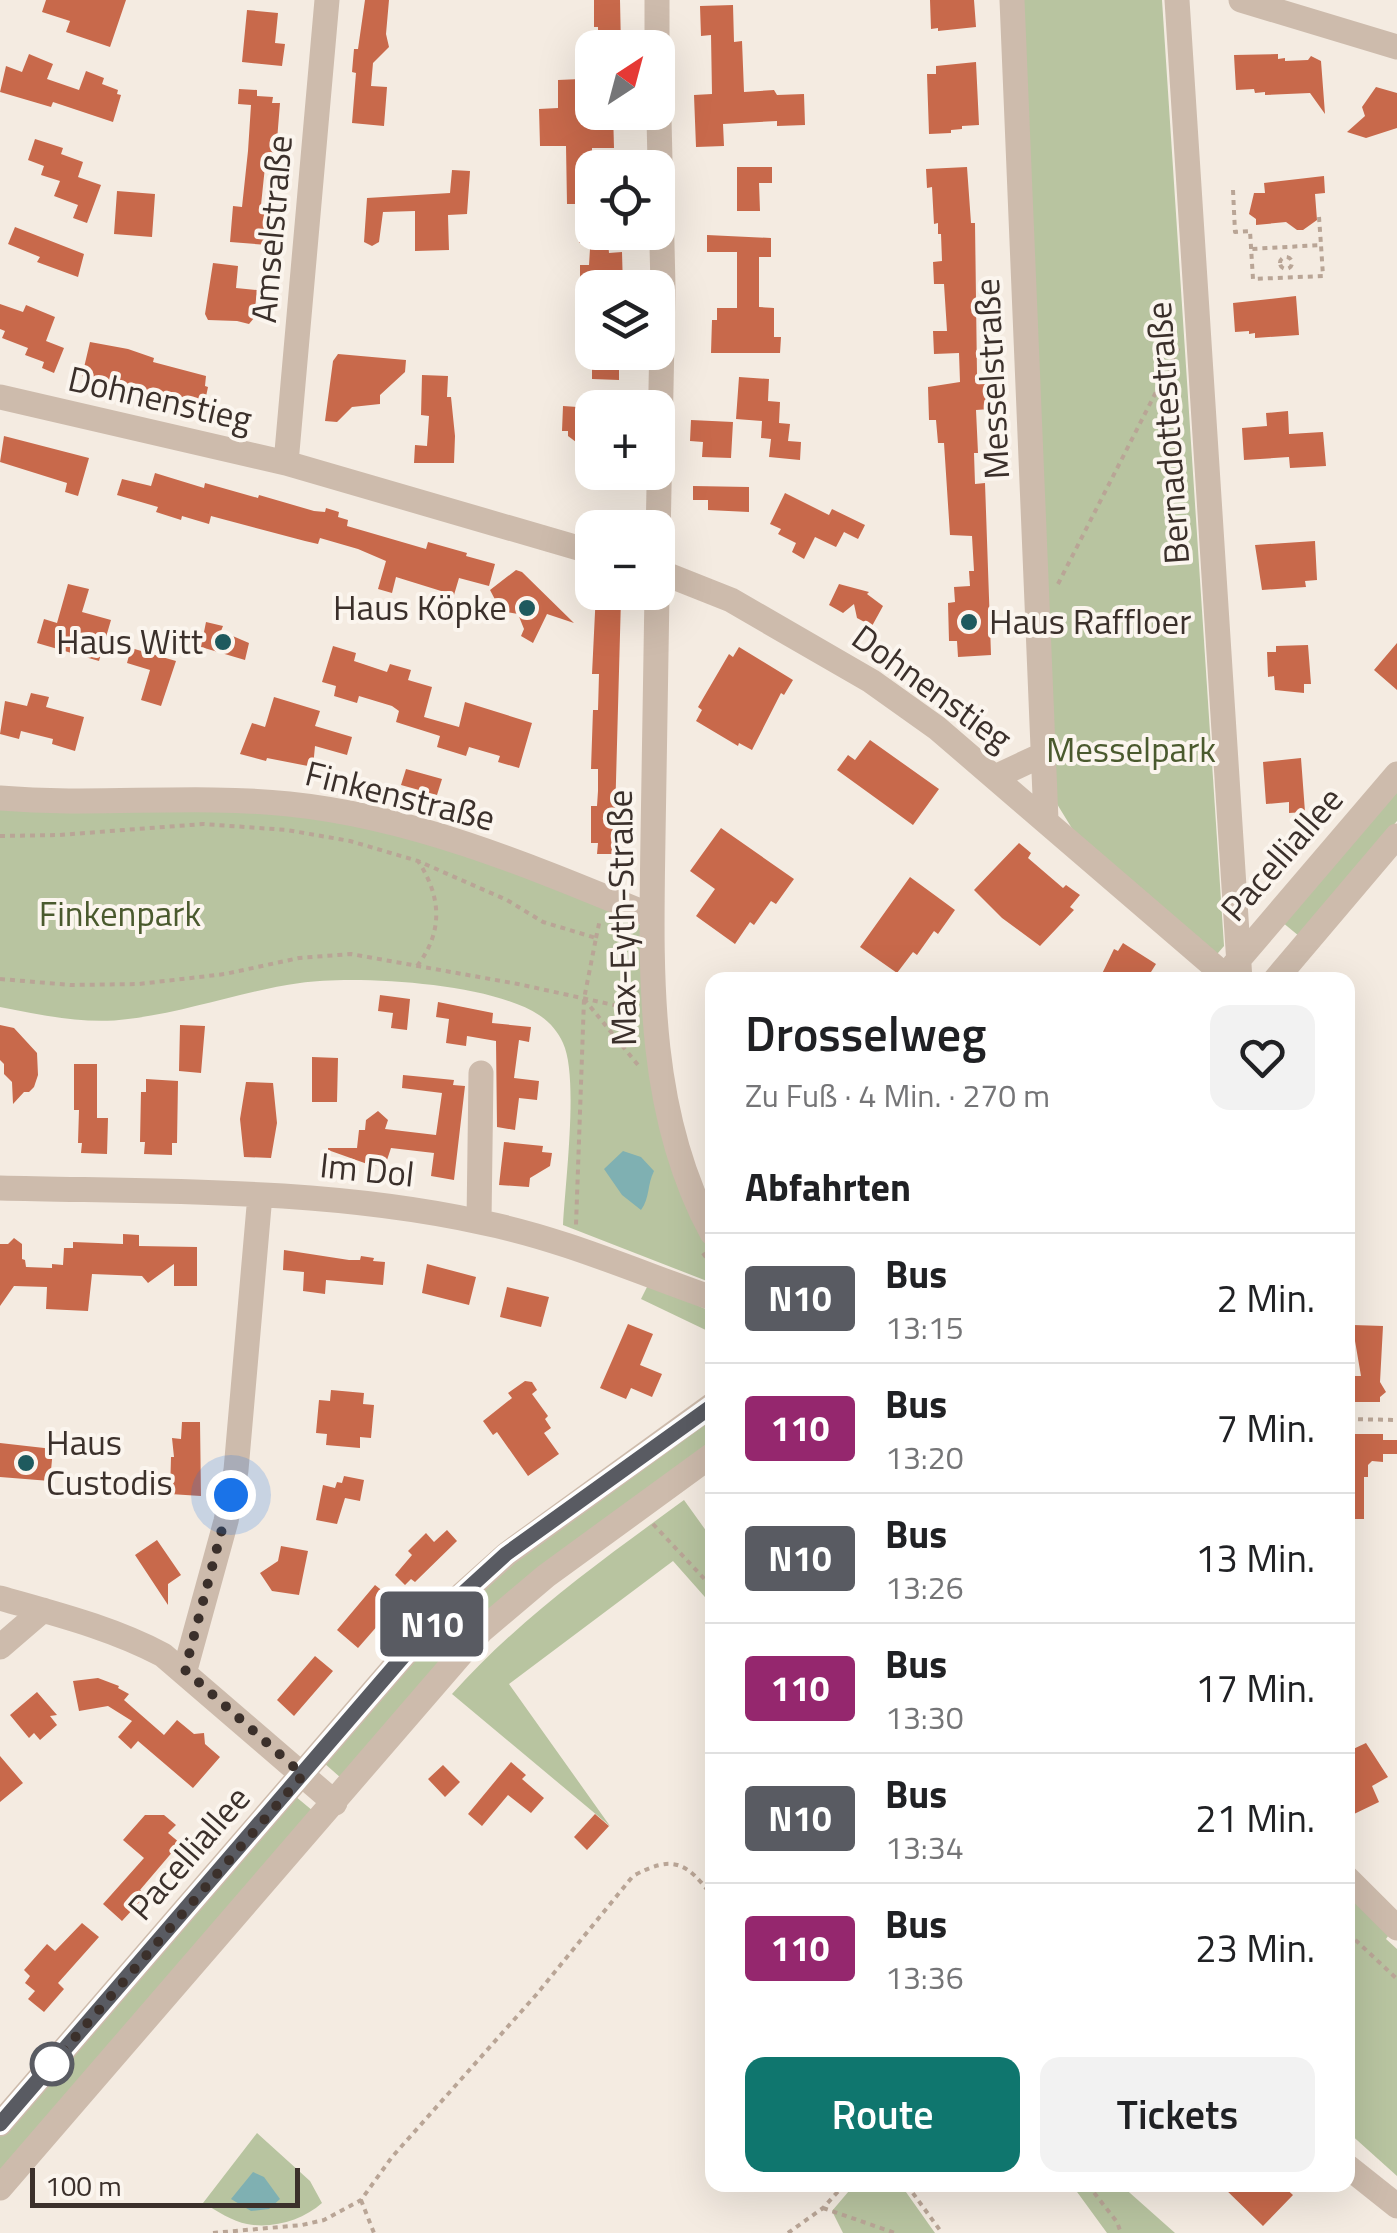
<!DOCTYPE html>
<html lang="de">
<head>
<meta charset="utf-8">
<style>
  :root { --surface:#fff; --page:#f2f2f2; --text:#202124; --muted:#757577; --line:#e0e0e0; --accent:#0f766e }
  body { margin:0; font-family:"Titillium Web",sans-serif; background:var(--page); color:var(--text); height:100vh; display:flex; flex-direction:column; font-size:38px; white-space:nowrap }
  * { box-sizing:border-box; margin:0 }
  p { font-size:32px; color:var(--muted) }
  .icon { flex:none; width:55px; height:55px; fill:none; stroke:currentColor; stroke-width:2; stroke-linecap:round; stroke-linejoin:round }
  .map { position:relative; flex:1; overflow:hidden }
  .details { position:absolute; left:705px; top:972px; width:650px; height:1220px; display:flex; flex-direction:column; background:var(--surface); border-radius:20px; box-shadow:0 10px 40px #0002 }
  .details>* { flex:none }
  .badge { padding:0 20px; border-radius:8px; font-size:35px; line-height:65px }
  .needle { width:65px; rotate:36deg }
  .buttons { position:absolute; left:575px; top:30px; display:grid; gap:20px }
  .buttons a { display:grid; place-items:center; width:100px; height:100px; border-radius:20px; background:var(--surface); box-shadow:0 10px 40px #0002; font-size:50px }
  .scale { position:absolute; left:30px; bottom:25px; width:270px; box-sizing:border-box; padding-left:10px; border:5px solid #3b302b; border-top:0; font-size:28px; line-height:35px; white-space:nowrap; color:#3b302b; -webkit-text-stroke:8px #fbf5ee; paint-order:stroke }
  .you { position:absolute; width:50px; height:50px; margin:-25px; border:8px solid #fff; border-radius:50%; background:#1a73e8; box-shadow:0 0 0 15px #1a73e833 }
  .map>.badge { position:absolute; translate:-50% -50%; box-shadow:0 0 0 5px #fff }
  h2 { padding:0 40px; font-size:38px; line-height:90px }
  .round { display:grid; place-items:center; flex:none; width:105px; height:105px; border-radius:20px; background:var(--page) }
  .summary { display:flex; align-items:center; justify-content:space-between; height:170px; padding:0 40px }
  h1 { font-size:48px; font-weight:600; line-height:75px }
  .primary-button { display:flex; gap:20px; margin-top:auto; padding:20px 40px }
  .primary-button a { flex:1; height:115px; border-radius:20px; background:var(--accent); color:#fff; font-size:40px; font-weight:600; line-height:115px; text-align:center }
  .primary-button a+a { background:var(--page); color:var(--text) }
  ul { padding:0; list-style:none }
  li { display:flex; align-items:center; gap:30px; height:130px; padding:0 40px; border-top:2px solid var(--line) }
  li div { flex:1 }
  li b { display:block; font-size:38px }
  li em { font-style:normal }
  li .badge { min-width:110px; font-weight:700; text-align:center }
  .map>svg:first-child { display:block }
  .green { fill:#b8c4a0 }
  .water { fill:#7fb0b2 }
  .building { fill:#c8694b }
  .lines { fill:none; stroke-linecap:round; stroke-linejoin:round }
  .path { stroke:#b9a596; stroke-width:4; stroke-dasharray:5 5; stroke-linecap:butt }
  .minor { stroke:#cdbbac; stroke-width:25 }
  .line-casing { stroke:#fff; stroke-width:22 }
  .line { stroke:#595b62; stroke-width:15 }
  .walk { stroke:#3b302b; stroke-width:10; stroke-dasharray:0 18 }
  .poi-dot { fill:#1f5a5e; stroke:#fbf5ee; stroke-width:4 }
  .stop-dot { fill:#fff; stroke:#595b62; stroke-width:5 }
  .labels { text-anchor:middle; stroke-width:8; stroke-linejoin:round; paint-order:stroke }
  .street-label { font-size:35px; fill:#3b302b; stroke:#fbf5ee }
  .poi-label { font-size:35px; fill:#3b302b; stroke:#fbf5ee; text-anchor:end }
  .park-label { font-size:35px; fill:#4a5a2e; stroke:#fbf5ee }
</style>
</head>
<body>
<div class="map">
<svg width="1397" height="2233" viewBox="0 0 1397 2233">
  <rect width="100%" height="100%" fill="#f4ebe1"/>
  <path class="green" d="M1019 0H1162L1224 946 1218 953H1212L1073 830 1057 804Z
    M1397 787V821L1299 936 1282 922Z
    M0 808 294 810 451 846 636 920 646 933 696 1221 712 1251V1283L563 1225C565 1184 579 1077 563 1043 558 1032 550 1022 539 1015 491 983 357 975 300 983 242 991 187 1012 128 1019 86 1025 42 1015 0 1007Z
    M649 1283 712 1312V1333L641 1299Z
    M712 1414V1444L538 1572 341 1778 324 1763 451 1617 486 1584Z
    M684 1500 712 1539V1605L673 1561 509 1684 610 1826 452 1694C521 1617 601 1561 684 1500Z
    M295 1796 313 1811 0 2173V2136Z
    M1348 1890 1391 1932 1386 1939 1397 1949V2176L1348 2132Z
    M257 2133 310 2181 322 2203C303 2220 273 2229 247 2224 233 2222 216 2210 203 2203Z
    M854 2185H901L935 2233H843L832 2211Z
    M1072 2185H1121L1175 2233H1107Z"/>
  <path class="water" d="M623 1151 641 1157 654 1171C647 1185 650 1198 641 1210L622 1195 604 1169Z
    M253 2172 264 2177 280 2199 269 2209 251 2211 231 2199Z"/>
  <path class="building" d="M46 0H126L110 47 66 32 70 21 42 12Z
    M365 0H389L386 34 389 47 373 63 371 86 387 87 384 126 352 123 356 73 352 72 354 49H358Z
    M594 0H620L621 48H603V39H598V27H594Z
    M930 0H974L976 27 938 31V28L931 29Z
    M733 5 734 42 742 41 744 92 774 90 777 95 804 94 805 125 777 126V121L723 124 724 146 696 147 694 95 712 94 711 35 701 36 700 6Z
    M247 10 278 13 275 43 285 44 282 66 242 62Z
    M590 51 592 112H613L614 148H592V232H607L609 253 622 252 623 288H590V281H580V265H589L590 249 589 243H579V204H567L566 146H540L539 109 558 108V80L580 79Z
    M29 54 53 64 47 79 79 90 86 71 104 78 102 84 118 90 117 94 121 95 113 122 53 102 51 107 0 92 6 66 22 72Z
    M1278 54V59L1285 58V61L1308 60 1311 56 1321 61 1325 114 1310 93 1265 95V92L1255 93 1254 89 1236 90 1234 55Z
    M976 62 979 125 962 126V129L951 130V133L929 134 927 74H936V66Z
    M1376 87 1397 93V128L1366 138 1347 132 1365 116 1362 107Z
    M239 89 257 90V96L273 97 272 103H280L276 153 270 152V157H266L261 205H265V210H271L267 245 230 242 233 206 242 207 248 151 251 105 238 104Z
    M35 139 63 148 61 154 83 162 78 177 101 185 87 223 73 218 78 205 54 196 60 181 41 175 44 166 28 160Z
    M737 167H772V183H759L760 211H737Z
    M967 167 971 223H975L977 374H989L990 409 976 410 978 453H974L975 484 985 483 991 655 958 657 957 641H949L948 603 955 602 954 587 970 586 969 571H974L972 536 950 535 944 443H938L936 420H929L928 387 960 382 959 353 934 354 933 331H947L944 284H934L933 262 942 261 941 234H938V223L934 224 932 187 927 188 926 169Z
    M452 170 470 171 467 214 448 215 449 250 415 251V211L383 212 379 242 372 246 364 242 367 198 450 193Z
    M1324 176 1325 193 1315 194 1317 220 1303 230H1297L1286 222 1256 225V219L1249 214 1254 193H1265L1264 183Z
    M117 191 155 194 152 237 114 234Z
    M15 227 84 254 78 277 37 262 40 257 8 244Z
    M707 235 771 238V257H759V307L774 308V337H781L780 353H711L712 320H717V308H737V252H707Z
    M213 263 238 266 236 288 257 290 254 318 249 324 237 321 208 320 205 314Z
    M1296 296 1299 335 1255 338V333L1249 334V331L1235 332 1233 303Z
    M0 304 23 312 26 305 55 317 46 341 64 348 54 373 42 368 44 362 25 355 28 348 2 338 5 331 0 329Z
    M90 342 128 349 154 358 153 362 206 376 205 386 208 387 204 406 169 400 82 376Z
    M592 352H624L623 370H619V380L592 379Z
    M338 354 406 360 405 372 380 395V404L352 407 337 422 325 421 333 361Z
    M422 375 448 376 447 397H451L455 436 454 463H414L415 445 427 446 429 416 421 415Z
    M739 377 769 379 768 401 780 402 779 423 790 424 788 441 801 442 800 460 769 457 771 439 761 438 762 421 736 419Z
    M563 406 592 408V437L576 442 568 436V431H562Z
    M1288 411 1289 434 1323 432 1326 466 1290 468 1289 457 1244 460 1242 428 1267 426 1266 413Z
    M691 420 733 422 731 458 702 457 703 442 690 441Z
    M4 436 89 458 78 496 65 492 67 483 0 462Z
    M155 473 204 488 205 483 258 498 259 495 314 511 325 512 326 508 339 512 338 517 348 520 347 526 426 549 428 542 467 553 466 556 495 564 489 586 459 578 454 595 396 577 392 593 378 589 386 561 358 549 320 538 318 544 305 541 211 516 209 524 182 516 181 520 156 512 158 507 117 495 122 479 151 486Z
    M693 486 749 487V512L708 510V500H693Z
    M785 493 829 515 832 509 865 525 858 539 844 532 836 547 815 537 804 559 792 552 796 543 778 534 781 529 770 524Z
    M1315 541 1317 580 1305 581 1306 587 1262 590 1255 545Z
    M516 570 522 572 574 623 547 614 533 643 521 636 524 629 518 614 501 611 490 590Z
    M68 584 89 589 82 612 111 620 99 661 37 643 44 619 57 623Z
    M839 584 869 592 867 594 883 606 872 626 857 618 854 604 843 613 829 605Z
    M596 592 621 598 614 854H597L598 843H591V806H597L598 791V769H591L593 710H598L599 674H592Z
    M206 622 223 626 221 631 249 643 245 660 201 647Z
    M1397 643V690L1374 670Z
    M1308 645 1311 684H1304V693L1275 690 1274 676 1268 677 1267 652H1276V646Z
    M333 646 356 653 354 661 387 672 390 664 411 670 408 680 432 687 424 717 459 727 465 702 532 723 519 768 498 762 500 756 469 747 466 756 437 747 440 736 396 722 399 711 392 706 359 696 357 703 334 696 336 686 322 682Z
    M739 647 793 680 784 695 781 693 752 750 739 743 738 746 696 721 702 710 698 707 729 654 733 657Z
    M131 648 176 661 161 706 141 700 150 670 127 663Z
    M31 693 49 697 46 707 84 717 75 751 52 744 53 739 21 731 19 739 0 734 5 701 27 706Z
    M274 697 320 711 315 726 352 737 347 755 315 746 313 767 267 758 266 761 240 754 252 723 265 727Z
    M870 740 939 789 913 825 837 770 848 755 855 760Z
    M1301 758 1305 812 1289 813V802L1266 804 1263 762Z
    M406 769 442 779 437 795 401 785Z
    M721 828 794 879 776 904 771 901 754 925 750 922 735 944 696 916 715 889 690 871Z
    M1019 843 1031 853 1028 858 1063 888 1066 885 1080 895 1070 907 1074 910 1040 946 1002 918 974 890Z
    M910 877 955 910 938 934 934 931 917 955 913 952 897 973 860 947Z
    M1123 943 1156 964 1146 980H1099L1114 949 1118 951Z
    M380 995 410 999 407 1030 391 1028 393 1013 378 1011Z
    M438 1002 493 1013 492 1023 531 1027 529 1042 519 1040 514 1078 539 1081 537 1100 519 1098 515 1130 497 1127 496 1041 467 1036 466 1046 446 1043 449 1019 436 1017Z
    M0 1025 14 1028 37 1053 38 1075 34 1087 29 1092H24L13 1104 12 1082 4 1074V1064L0 1060Z
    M180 1025 205 1026 201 1073 179 1071Z
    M312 1057 338 1058 337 1102H312Z
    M74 1064H97V1118H108L107 1154 81 1153 82 1143H78L79 1110H74Z
    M403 1075 454 1080 453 1085 465 1086 454 1180 431 1176 434 1153 391 1148 386 1163 373 1166 328 1150V1148H357L359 1130H365L366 1120 378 1111 388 1120 385 1129 436 1135 442 1093 402 1088Z
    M146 1079 178 1081 177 1143H172V1155L144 1154 145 1142H140L141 1092H146Z
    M246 1082 273 1083 277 1123 271 1158 244 1157 240 1119Z
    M504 1142 543 1146 542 1152 552 1153 550 1166 530 1178 529 1187 499 1185Z
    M123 1234 139 1235V1246L197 1247V1286H174V1264L148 1283 142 1276 92 1274 88 1311 46 1309 47 1287 14 1286 0 1306V1244H8L14 1238 22 1244V1259L25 1260 26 1267 52 1268V1264L63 1265 64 1248H73V1242L123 1244Z
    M284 1250 349 1260H360L361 1256 374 1258 373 1261 385 1262 383 1285 326 1280 325 1294 303 1291 304 1272 283 1270Z
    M427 1264 476 1277 469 1305 422 1293Z
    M507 1287 549 1297 541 1327 500 1317Z
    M628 1324 653 1334 640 1365 662 1374 652 1397 631 1388 626 1399 600 1388Z
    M1353 1325 1383 1326 1380 1382 1386 1392 1380 1397V1402H1348V1376H1361L1355 1341H1348V1327Z
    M525 1381 532 1382 537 1390 532 1394 548 1416 545 1419 551 1428 544 1433 559 1454 528 1476 497 1432 493 1435 483 1421 512 1398 508 1393Z
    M331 1390 364 1393 363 1404 374 1405 371 1438 360 1437V1448L326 1445 327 1434 316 1433 319 1400 330 1401Z
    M182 1422H200L201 1496 170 1494 171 1457H174L172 1438 181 1439Z
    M1348 1434H1383V1440H1397V1454H1383V1462L1372 1461 1368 1465V1477H1364V1519H1348Z
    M0 1443 53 1449 50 1481 0 1477Z
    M344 1476 364 1480 360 1501 345 1498 337 1524 316 1520 323 1485 335 1488 337 1482 342 1483Z
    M447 1530 457 1541 415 1582 411 1579 405 1585 395 1575 412 1555 408 1551 426 1533 434 1542Z
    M157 1540 181 1575 168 1584V1605L135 1555Z
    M281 1546 308 1551 299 1595 272 1591 260 1573 278 1561Z
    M375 1585 389 1596 378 1610 386 1616 358 1648 337 1630Z
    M315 1656 333 1671 294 1716 277 1700Z
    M98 1678 119 1686 118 1688 129 1694 124 1700 164 1735 177 1720 194 1734 204 1733 205 1744 220 1757 193 1788 138 1741 131 1749 118 1737 132 1721 108 1706 79 1711 73 1681Z
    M37 1692 57 1715 50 1716 57 1725 40 1740 34 1733 29 1738 10 1715Z
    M1366 1743 1388 1777 1372 1786 1379 1802 1354 1814 1348 1800V1761L1355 1758 1351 1750Z
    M0 1756 23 1783 0 1802Z
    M511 1762 526 1775 522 1779 544 1798 531 1813 508 1795 482 1826 468 1814Z
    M443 1765 460 1782 445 1797 428 1779Z
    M595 1814 609 1826 587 1850 574 1837Z
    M145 1815H164L176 1825 168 1833 180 1843 140 1890 146 1895 122 1921 103 1904 144 1858 123 1840Z
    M82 1923 99 1937 58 1983 64 1989 44 2012 28 1999 35 1991 25 1983 30 1976 24 1970 47 1944 55 1951Z
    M1221 2185H1282L1293 2195 1263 2226Z"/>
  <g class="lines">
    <path class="path" d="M1233 190 1235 232 1250 231 1253 279 1323 276 1321 245 1251 249
      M1319 217 1321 245
      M1280 263a6 6 0 1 1 12 0a6 6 0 1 1-12 0Z
      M1058 584 1179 347
      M0 836 59 835 203 824 287 830 350 841 418 861 507 900 543 922 596 938 584 999 576 1225
      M596 938 600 919
      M417 966C444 931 441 896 418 861
      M0 979 71 985 139 984 225 974 299 958 351 954 518 984 632 1009
      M584 999 638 1065
      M703 1253 712 1266
      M1348 1419 1397 1420
      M653 1524 712 1587
      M1348 1933 1397 1979
      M907 2185 942 2233
      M1088 2185 1117 2222 1121 2233
      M361 2200 374 2233
      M823 2208 895 2233
      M213 2233 302 2225 324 2220 361 2200 392 2157 536 1995 633 1876C672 1855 686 1861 712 1896
      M788 2233 823 2208 844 2185"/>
    <path class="minor" d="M657 0V48
      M1012 0 1046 820
      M1177 0 1240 980
      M1241 0 1397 47
      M658 77 663 287 658 539
      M0 397 286 463 592 552
      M286 463 327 0
      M658 571 731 600 871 681 937 728 1230 980
      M657 592C656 674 654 756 653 837 651 971 646 1112 712 1233
      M995 777 1042 755
      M0 798C96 806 193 794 289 804 416 817 535 868 652 916
      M1234 965 1397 774
      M1275 980 1397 836
      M0 1188C160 1192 323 1188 480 1222 561 1238 635 1271 712 1298
      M479 1221 481 1073
      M0 1598C56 1614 112 1628 163 1655L335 1803
      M0 1647 43 1610
      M185 1670 226 1521 236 1470 260 1195
      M1348 1879 1397 1928
      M0 2124 438 1616 507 1554 712 1405
      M1348 2167 1397 2206
      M0 2188 481 1631 546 1576 712 1455"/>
  </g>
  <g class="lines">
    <g class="line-casing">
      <path id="line" d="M0 2124 438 1616 506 1554 712 1406"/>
    </g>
    <use href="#line" class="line"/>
    <path class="walk" d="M52 2064 303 1775 185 1670 231 1495"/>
  </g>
  <g class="poi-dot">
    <circle cx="527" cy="608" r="10"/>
    <circle cx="969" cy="622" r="10"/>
    <circle cx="223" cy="642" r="10"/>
    <circle cx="26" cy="1463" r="10"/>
  </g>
  <circle class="stop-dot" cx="52" cy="2064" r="20"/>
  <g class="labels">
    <g class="street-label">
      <text transform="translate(272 229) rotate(-85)" y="12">Amselstraße</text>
      <text transform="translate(992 379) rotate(-93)" y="12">Messelstraße</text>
      <text transform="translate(160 399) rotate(13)" y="12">Dohnenstieg</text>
      <text transform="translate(1168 433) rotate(-94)" y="12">Bernadottestraße</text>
      <text transform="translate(932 688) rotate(36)" y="12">Dohnenstieg</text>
      <text transform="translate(400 796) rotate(14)" y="12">Finkenstraße</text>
      <text transform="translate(1282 854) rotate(-49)" y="12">Pacelliallee</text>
      <text transform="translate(622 918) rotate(-91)" y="12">Max-Eyth-Straße</text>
      <text transform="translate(367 1170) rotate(6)" y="12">Im Dol</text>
      <text transform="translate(189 1853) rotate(-49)" y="12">Pacelliallee</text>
    </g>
    <g class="poi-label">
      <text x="507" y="620">Haus Köpke</text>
      <text x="989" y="634" text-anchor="start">Haus Raffloer</text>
      <text x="203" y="654">Haus Witt</text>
      <text x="46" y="1455" text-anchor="start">Haus<tspan x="46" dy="40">Custodis</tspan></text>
    </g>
    <g class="park-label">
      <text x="1131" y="762">Messelpark</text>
      <text x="120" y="926">Finkenpark</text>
    </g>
  </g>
</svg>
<div class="buttons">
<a><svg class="needle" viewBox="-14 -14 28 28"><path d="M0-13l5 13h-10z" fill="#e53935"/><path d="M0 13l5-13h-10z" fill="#757577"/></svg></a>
<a><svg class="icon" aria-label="locate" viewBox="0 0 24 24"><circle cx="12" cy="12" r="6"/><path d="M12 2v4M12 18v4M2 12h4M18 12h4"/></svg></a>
<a><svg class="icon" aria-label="layers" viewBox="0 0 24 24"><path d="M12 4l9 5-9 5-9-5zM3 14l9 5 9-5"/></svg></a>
<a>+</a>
<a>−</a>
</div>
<div class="scale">100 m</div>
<div class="you" style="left:231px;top:1495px"></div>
<b class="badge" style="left:432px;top:1624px;background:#595b62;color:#fff">N10</b>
<section class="details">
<div class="summary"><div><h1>Drosselweg</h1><p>Zu Fuß · 4 Min. · 270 m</p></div><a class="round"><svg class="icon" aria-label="heart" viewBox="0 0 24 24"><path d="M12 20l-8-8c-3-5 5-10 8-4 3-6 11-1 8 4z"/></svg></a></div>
<h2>Abfahrten</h2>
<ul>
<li><span class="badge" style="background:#595b62;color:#fff">N10</span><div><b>Bus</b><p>13:15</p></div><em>2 Min.</em></li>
<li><span class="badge" style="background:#95276e;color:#fff">110</span><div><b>Bus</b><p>13:20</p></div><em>7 Min.</em></li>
<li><span class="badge" style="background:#595b62;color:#fff">N10</span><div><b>Bus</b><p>13:26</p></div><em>13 Min.</em></li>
<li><span class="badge" style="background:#95276e;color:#fff">110</span><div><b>Bus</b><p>13:30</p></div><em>17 Min.</em></li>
<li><span class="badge" style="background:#595b62;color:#fff">N10</span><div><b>Bus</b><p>13:34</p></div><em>21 Min.</em></li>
<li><span class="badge" style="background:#95276e;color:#fff">110</span><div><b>Bus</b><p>13:36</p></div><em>23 Min.</em></li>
</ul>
<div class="primary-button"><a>Route</a><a>Tickets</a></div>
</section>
</div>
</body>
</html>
